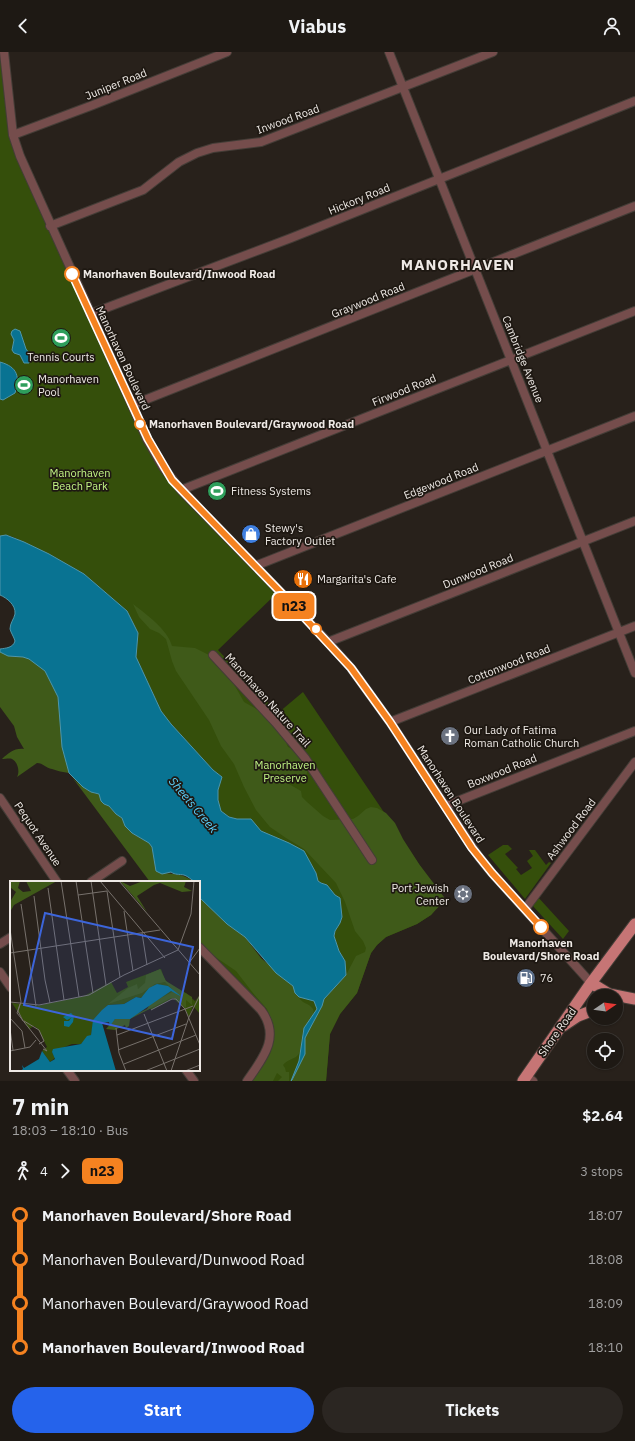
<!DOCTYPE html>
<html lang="en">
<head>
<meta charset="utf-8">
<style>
  :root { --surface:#1e1914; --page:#2b2622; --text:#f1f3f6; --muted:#a1a0a0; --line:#3c3834; --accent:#2563eb }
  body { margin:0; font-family:"IBM Plex Sans",sans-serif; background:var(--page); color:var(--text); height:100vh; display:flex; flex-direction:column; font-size:15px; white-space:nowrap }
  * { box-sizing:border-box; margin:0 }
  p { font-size:13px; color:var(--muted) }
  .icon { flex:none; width:22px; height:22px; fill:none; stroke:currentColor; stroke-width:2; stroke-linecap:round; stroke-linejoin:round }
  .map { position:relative; height:1029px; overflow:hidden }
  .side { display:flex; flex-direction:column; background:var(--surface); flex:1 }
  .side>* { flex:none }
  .badge { padding:0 8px; border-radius:6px; font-size:14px; line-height:26px }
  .needle { width:26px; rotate:77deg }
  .buttons { position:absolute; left:587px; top:937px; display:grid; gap:8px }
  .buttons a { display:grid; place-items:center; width:36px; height:36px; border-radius:50%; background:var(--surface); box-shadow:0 1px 3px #0004,0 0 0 1px var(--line); font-size:20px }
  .map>.badge { position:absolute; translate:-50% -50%; box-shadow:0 0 0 2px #fff }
  .legs { display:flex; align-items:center; gap:6px; height:44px; padding:0 12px; font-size:13px }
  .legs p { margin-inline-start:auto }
  .overview { display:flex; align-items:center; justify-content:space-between; height:68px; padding:0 12px }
  h1 { font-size:22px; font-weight:800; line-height:30px }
  .action { display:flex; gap:8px; margin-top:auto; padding:8px 12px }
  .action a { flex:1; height:46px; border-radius:24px; background:var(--accent); color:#fff; font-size:16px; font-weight:800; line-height:46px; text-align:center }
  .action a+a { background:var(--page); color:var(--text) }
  ul { padding:0 12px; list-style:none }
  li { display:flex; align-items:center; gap:14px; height:44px; font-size:15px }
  li i { display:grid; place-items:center; width:6px; height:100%; margin:0 5px; background:currentColor }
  li i::after { content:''; width:10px; height:10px; margin:-5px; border:3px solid; border-radius:50%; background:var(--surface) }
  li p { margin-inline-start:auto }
  li:first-child i { background:linear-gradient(#0000 50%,currentColor 0) }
  li:last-child i { background:linear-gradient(currentColor 50%,#0000 0) }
  header { display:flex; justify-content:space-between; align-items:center; height:52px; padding:0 12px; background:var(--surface); font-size:18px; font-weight:800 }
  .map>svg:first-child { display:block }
  .green { fill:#354f0b }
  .forest { fill:#3f5a19 }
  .water { fill:#097392; stroke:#4e96ab }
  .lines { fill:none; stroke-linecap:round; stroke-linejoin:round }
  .minor-casing { stroke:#443d37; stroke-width:10 }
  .major-casing { stroke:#443d37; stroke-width:13 }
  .minor { stroke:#754d4c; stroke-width:8 }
  .major { stroke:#c67575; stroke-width:11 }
  .line-1-casing { stroke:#fff; stroke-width:9 }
  .line-1 { stroke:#f58220; stroke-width:6 }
  .stop-1-dot { fill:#fff; stroke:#f58220; stroke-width:2 }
  .labels { text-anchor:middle; stroke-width:3.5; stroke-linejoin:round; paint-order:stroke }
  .street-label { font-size:11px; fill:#eee9e5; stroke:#1e1812 }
  .stop-label { font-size:11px; font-weight:bold; fill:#eee9e5; stroke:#1e1812; text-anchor:start }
  .poi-label { font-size:11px; fill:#eee9e5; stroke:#1e1812; text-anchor:start }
  .park-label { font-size:11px; fill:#c2f585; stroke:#1e1812 }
  .water-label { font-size:12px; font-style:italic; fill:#5bcffa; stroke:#1e1812 }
  .district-label { font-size:15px; font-weight:bold; letter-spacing:1px; fill:#eee9e5; stroke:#1e1812 }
  .inset-road { fill:none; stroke:#77716c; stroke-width:1 }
  .view { fill:#3c65da; fill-opacity:0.15; stroke:#3c65da; stroke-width:2 }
  .inset-edge { fill:none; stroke:#eee9e5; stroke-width:2 }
</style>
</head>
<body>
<header><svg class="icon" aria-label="back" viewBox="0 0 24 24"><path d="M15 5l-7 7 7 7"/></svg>Viabus<svg class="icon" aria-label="person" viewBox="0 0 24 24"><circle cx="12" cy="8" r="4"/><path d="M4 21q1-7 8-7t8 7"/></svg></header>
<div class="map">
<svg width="635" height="1029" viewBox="0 0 635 1029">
  <rect width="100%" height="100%" fill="#28211b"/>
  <path class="green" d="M0 0H4L13 83 163 415 279 539 218 598 278 661 303 640 443 848 431 863 417 872 386 885 377 893 371 901 357 941 340 962 330 982 326 1029H247L264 1004 268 969 199 895V843L200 846 299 945 314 949 317 956 346 923 345 909 339 899 334 884 335 879 340 871 342 865 340 846 335 843 327 833 321 831 318 829 316 821 305 802 300 797 261 779 254 771 246 767H237L229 765 221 759C219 753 217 746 218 739 218 731 221 733 220 723L213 718 171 672 161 659 136 605 138 581 127 559 84 522 49 502 13 485 6 483 0 484Z
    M503 793H508L512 797 505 802 518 816 516 817 521 823 532 816 527 809 533 804 529 798H535L546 813 549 810 551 811 525 847 488 803Z
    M537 844 569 879 563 887 532 853Z"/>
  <path class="forest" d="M133 552C146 562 168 578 172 594L195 596 209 603 230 625 244 650 267 663 285 688 288 695 295 698 308 714 307 721 305 725C292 729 279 721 266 721L282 728 301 739 302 745 307 750 323 764 330 768 353 767 358 764 366 757 371 755 377 756 386 761 395 771 403 787 419 812 444 845V849L431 863 417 872 386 885 377 893 371 901 357 941 340 962 330 982 326 1029H292L305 1002V986L307 982 321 956 324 947 346 923 356 904 365 900 366 896 363 889 355 879 345 850 336 831 304 797 286 786 270 775 256 758 244 735 234 712 221 694 209 668 176 619 172 609 166 587 159 581 150 577 139 565Z
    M0 600C8 604 16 603 24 605 31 606 39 613 44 618 63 638 63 678 66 703 67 708 67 717 69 721 75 730 89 741 99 742L101 749 104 752 109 754 116 762 122 766 125 774 132 781 149 791 152 795 156 819C172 824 179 819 194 830H150L69 721C63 720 57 719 52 717 46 716 43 711 37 711L17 725C20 720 18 710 12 707 10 706 5 707 2 707 9 701 14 696 24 697L17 685 14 674 0 655Z
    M199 843 200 846 227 872 245 885 261 906 293 934C295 940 298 946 303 950 307 952 310 953 313 957 316 963 307 971 304 976 300 984 304 996 298 1003 295 1007 288 1007 283 1013L285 1016 286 1020H289V1029H278L282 1025 277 1021 273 1029H251L270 1002 274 987 273 973 267 957 253 941 236 919 208 900 199 890Z"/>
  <path class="water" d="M15 277 20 279 26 297 32 305 29 311H24L20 303 14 301 12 298 14 288 11 282 12 279Z
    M0 310C18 315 20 325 15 341L3 348 0 347Z
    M6 483 24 490 49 502 84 522 127 559 138 581 136 605 161 659 171 672 213 718 222 725 218 738V748L221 759 229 765 237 767H251L261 779 289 791 304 799 316 821 318 829 321 831 327 833 335 843 340 846 342 865 340 871 335 879 334 884 339 899 345 909 346 923 324 947 322 954 307 982 305 986V1002L292 1028 291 1029 299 1009 304 976 317 957 314 949 299 945 295 941 293 934 276 921 245 885 227 872 200 846 199 830C192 830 190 825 184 823 179 822 175 823 171 820L162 822 156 819 152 795 149 791 132 781 125 774 122 766 116 762 109 754 104 752 101 749 99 742 91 740 83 735 69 721 62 695 58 645 45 619 29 607 23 605 8 604 0 600V597C6 596 13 596 15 589 14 585 11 581 10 577 10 571 14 567 15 562 16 553 7 546 0 543V484Z"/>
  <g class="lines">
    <g class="minor-casing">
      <path id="minor" d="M4 0 13 83 20 104 128 344 147 387 163 415 181 438 265 524 328 590 351 616 390 670 479 805 492 821 591 931
        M389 0 635 621
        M13 83 93 53 227 0
        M50 174 143 138 179 110 197 101 213 96 261 90 493 0
        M90 262 291 186 635 49
        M132 353 635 154
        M181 438 635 259
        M255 514 635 364
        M328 590 635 469
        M213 603 276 671 305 706 372 808
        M390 670 635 574
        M0 746 57 830
        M445 754 635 679
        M91 830 122 809
        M525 857 635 710
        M0 892 11 885
        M199 895 261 958C281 985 263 1006 247 1029
        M0 920 11 936
        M67 1018 75 1029
        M186 1018 194 1029
        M526 1024 533 1029"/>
    </g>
    <g class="major-casing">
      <path id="major" d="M591 931 609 942 635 947
        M563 974 578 964 594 958
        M523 1029 591 931 635 872"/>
    </g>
    <use href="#minor" class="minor"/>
    <use href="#major" class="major"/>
  </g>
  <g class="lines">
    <g class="line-1-casing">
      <path id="line-1" d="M72 222 148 387 172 428 290 550 351 616 390 670 472 796 492 821 541 875"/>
    </g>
    <use href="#line-1" class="line-1"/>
  </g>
  <defs>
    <g id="stadium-disc" transform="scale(1)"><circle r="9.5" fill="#2e9e5b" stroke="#1e1812"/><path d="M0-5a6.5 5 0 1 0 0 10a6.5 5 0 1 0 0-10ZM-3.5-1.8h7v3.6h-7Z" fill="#fff"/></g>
    <g id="shop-disc" transform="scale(1)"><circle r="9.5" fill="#3f7fe0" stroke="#1e1812"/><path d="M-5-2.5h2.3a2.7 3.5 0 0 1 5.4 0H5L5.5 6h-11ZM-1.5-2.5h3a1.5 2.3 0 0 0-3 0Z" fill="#fff"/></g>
    <g id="restaurant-disc" transform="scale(1)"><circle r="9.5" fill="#e8710a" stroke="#1e1812"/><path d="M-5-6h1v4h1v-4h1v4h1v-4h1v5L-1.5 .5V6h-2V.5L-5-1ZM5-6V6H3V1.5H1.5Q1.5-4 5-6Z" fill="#fff"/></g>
    <g id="church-disc" transform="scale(1)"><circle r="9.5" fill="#6b7280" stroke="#1e1812"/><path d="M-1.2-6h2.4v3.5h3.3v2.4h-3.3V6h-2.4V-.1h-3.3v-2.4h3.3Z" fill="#fff"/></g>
    <g id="synagogue-disc" transform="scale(1)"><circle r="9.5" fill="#6b7280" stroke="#1e1812"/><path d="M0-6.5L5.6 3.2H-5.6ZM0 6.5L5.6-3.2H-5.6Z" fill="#fff"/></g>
    <g id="fuel-disc" transform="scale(1)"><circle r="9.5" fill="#5c6f8a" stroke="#1e1812"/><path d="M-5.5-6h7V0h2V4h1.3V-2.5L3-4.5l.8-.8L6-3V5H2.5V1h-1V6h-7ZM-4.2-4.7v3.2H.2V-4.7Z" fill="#fff"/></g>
  </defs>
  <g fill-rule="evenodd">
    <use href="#stadium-disc" x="61" y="286"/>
    <use href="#stadium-disc" x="24" y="333"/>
    <use href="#stadium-disc" x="217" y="439"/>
    <use href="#shop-disc" x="251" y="482"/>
    <use href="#restaurant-disc" x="303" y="527"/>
    <use href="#church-disc" x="450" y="684"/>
    <use href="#synagogue-disc" x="463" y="842"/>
    <use href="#fuel-disc" x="526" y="926"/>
  </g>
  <g class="stop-1-dot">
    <circle cx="72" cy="222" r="7"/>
    <circle cx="140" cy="372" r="5"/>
    <circle cx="316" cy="577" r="5"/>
    <circle cx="541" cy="875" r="7"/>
  </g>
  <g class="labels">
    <g class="street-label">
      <text transform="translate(116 32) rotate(-22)" y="4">Juniper Road</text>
      <text transform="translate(288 67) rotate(-20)" y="4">Inwood Road</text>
      <text transform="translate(359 147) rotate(-22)" y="4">Hickory Road</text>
      <text transform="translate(368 248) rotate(-22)" y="4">Graywood Road</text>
      <text transform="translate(123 306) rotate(65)" y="4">Manorhaven Boulevard</text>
      <text transform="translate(523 307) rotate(68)" y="4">Cambridge Avenue</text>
      <text transform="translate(404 338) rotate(-22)" y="4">Firwood Road</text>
      <text transform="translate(441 429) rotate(-22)" y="4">Edgewood Road</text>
      <text transform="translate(478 519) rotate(-22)" y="4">Dunwood Road</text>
      <text transform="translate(509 612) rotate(-22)" y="4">Cottonwood Road</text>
      <text transform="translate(268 648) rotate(48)" y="4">Manorhaven Nature Trail</text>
      <text transform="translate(502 719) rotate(-22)" y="4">Boxwood Road</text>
      <text transform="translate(451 742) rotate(57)" y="4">Manorhaven Boulevard</text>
      <text transform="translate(571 777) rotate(-53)" y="4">Ashwood Road</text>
      <text transform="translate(38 782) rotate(56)" y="4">Pequot Avenue</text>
      <text transform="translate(557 980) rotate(-55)" y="4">Shore Road</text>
    </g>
    <g class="stop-label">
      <text x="83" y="226">Manorhaven Boulevard/Inwood Road</text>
      <text x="149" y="376">Manorhaven Boulevard/Graywood Road</text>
      <text x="541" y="895" text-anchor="middle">Manorhaven<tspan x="541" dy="13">Boulevard/Shore Road</tspan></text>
    </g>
    <g class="poi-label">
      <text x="61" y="309" text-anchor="middle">Tennis Courts</text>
      <text x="38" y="331">Manorhaven<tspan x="38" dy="13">Pool</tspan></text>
      <text x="231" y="443">Fitness Systems</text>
      <text x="265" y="480">Stewy's<tspan x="265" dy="13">Factory Outlet</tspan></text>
      <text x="317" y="531">Margarita's Cafe</text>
      <text x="464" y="682">Our Lady of Fatima<tspan x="464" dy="13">Roman Catholic Church</tspan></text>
      <text x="449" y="840" text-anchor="end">Port Jewish<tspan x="449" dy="13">Center</tspan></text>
      <text x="540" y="930">76</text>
    </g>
    <g class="park-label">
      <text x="80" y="425">Manorhaven<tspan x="80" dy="13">Beach Park</tspan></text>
      <text x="285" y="717">Manorhaven<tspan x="285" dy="13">Preserve</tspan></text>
    </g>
    <g class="water-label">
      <text transform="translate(193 753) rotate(50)" y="4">Sheets Creek</text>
    </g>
    <g class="district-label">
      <text x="458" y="218">MANORHAVEN</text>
    </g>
  </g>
  <g transform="translate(10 829)">
    <rect width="190" height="190" fill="#28211b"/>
    <path d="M151 88 155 99 166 109 176 112 185 120 189 115 190 133 183 125 179 136 175 128 163 117 141 129 139 124 162 109 147 103 131 117 126 116 114 123 98 124 84 138 81 154 71 163H62L42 171 45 177 40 181 32 170 37 166 28 148 24 145 19 148 2 122 26 125 74 115 101 101 107 112 118 106 116 101Z" fill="#354f0b"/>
    <path d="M0 0H10L8 7 13 11 21 10 16 0H47L4 24 0 31V21L6 11 0 6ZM110 0 120 5 133 0H176L174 6 182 10 172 11 150 2 144 4 127 15 137 31ZM150 88 156 100 182 116V124L176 119V127L165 117H161L120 138 119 145 116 147 115 144 105 149 96 148 105 138H116L137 128 140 123 162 111 166 112 155 101 145 103 132 112 98 123 118 107 127 103 128 108 135 102 136 94Z" fill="#3f5a19"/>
    <path d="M147 103 158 105 172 116 161 110 120 138H105L100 145 99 141 92 142 106 190H10L13 188 12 184 14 187 29 178 32 170 40 181 45 178 42 171 43 168 71 163 77 155 81 154 83 139 92 129 98 124 114 123 126 116 131 117 139 107ZM61 132 64 135 63 141 59 146 54 145V140H59L61 137 57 139 53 136Z" fill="#097392"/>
    <path class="inset-road" d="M51 0 69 116M66 0 83 112M81 0 96 104M90 0 155 77M109 0 190 94M38 7 54 119M97 10 110 96M68 14 97 10M24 15 35 99 40 122M11 23 26 125M114 30 123 90M0 48 11 121 8 130 13 140M132 52 137 84M168 69 181 33 184 0M0 72 150 49M179 82 190 67M0 121 29 124 79 114 114 94 168 69M10 123 7 132 37 170 33 168M141 129 162 118H166L175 128 190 164M134 133 157 190M0 137 12 150 15 167M14 140 29 149 34 160 29 163M106 147 109 172 116 190M0 148 3 169M107 154 183 125M108 169 176 143M0 170 20 166 26 159M114 183 186 154M135 190 190 168M161 190 179 136 190 114M175 190 190 184"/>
    <path class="view" d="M35 32 183 66 162 158 14 124Z"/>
    <rect width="190" height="190" class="inset-edge"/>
  </g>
</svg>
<div class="buttons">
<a><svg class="needle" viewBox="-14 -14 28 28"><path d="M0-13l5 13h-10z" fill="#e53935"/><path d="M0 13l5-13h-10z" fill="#a1a0a0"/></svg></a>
<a><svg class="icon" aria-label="locate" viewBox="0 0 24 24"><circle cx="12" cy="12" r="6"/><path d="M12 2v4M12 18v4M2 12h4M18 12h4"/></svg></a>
</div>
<b class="badge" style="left:294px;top:554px;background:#f58220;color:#111">n23</b>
</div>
<section class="side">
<div class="overview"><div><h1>7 min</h1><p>18:03 – 18:10 · Bus</p></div><b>$2.64</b></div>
<div class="legs"><svg class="icon" aria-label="walk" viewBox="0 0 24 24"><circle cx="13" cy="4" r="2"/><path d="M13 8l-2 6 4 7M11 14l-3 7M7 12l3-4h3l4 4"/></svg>4<svg class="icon" aria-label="forward" viewBox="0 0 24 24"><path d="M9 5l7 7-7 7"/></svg><b class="badge" style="background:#f58220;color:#111">n23</b><p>3 stops</p></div>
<ul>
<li><i style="color:#f58220"></i><b>Manorhaven Boulevard/Shore Road</b><p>18:07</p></li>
<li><i style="color:#f58220"></i><span>Manorhaven Boulevard/Dunwood Road</span><p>18:08</p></li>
<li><i style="color:#f58220"></i><span>Manorhaven Boulevard/Graywood Road</span><p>18:09</p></li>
<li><i style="color:#f58220"></i><b>Manorhaven Boulevard/Inwood Road</b><p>18:10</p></li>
</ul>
<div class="action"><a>Start</a><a>Tickets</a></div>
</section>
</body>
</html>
